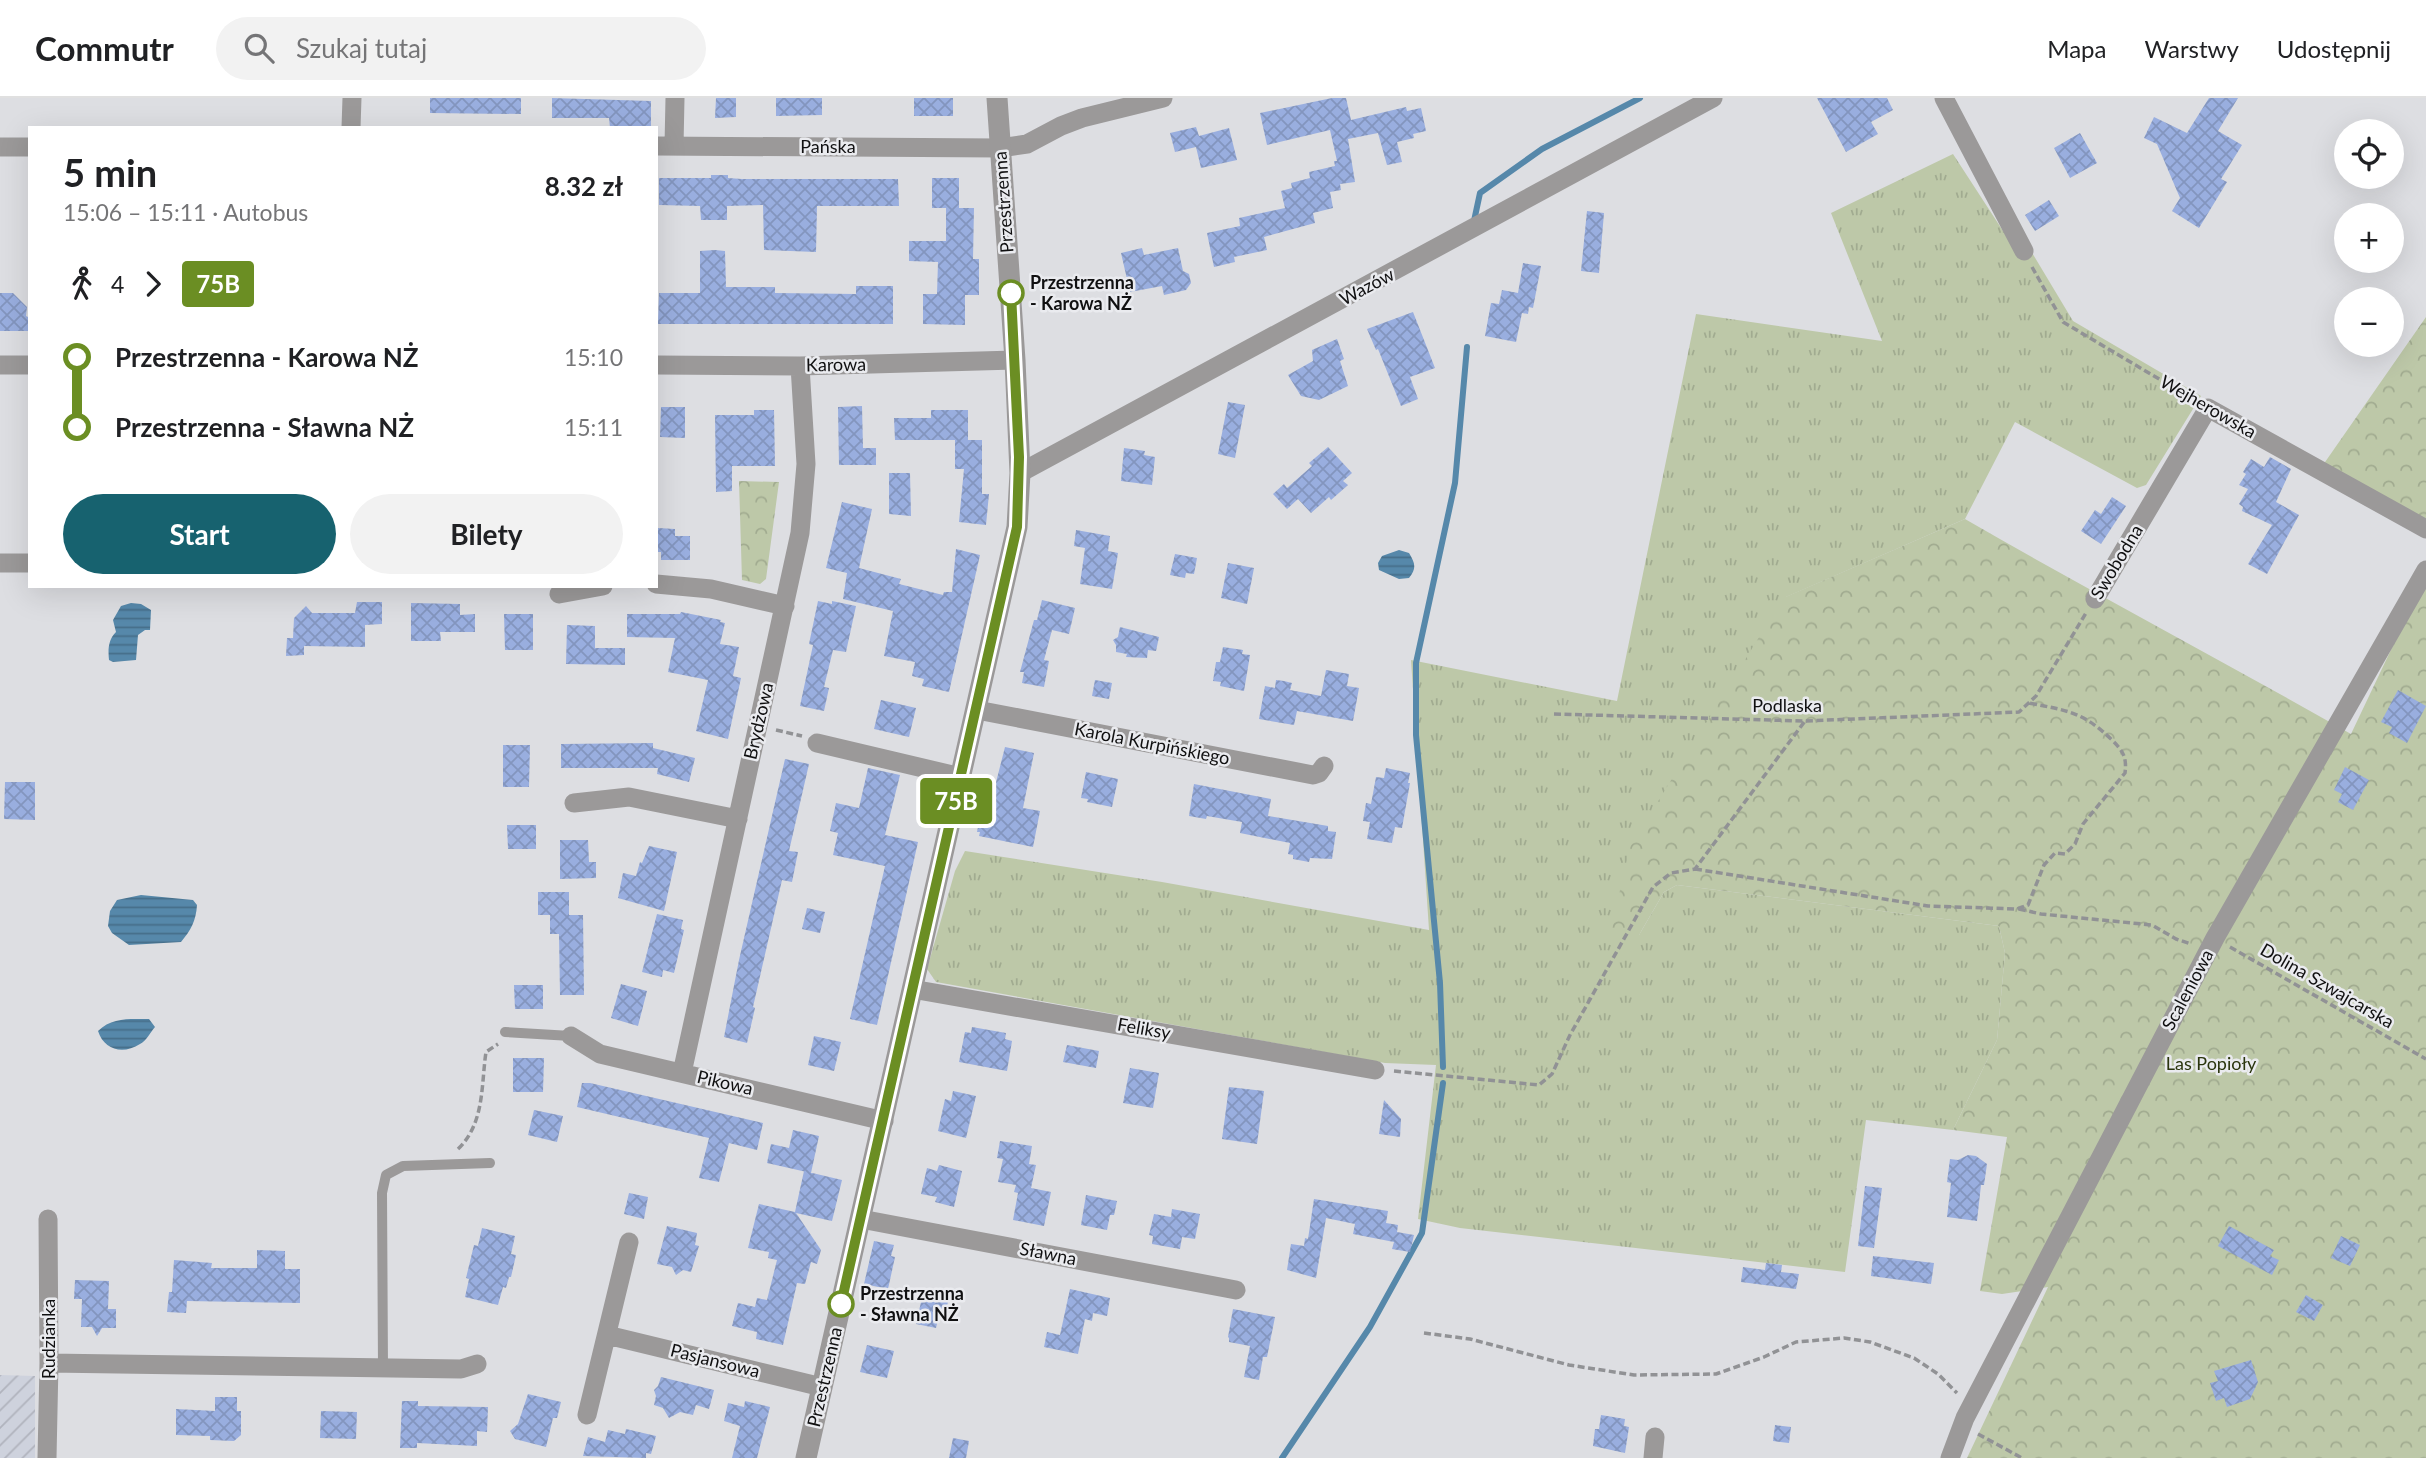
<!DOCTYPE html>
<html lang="pl">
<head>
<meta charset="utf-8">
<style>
  :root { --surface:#fff; --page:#f2f2f2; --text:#202124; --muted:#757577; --line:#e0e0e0; --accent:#17626f }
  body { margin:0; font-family:Lato,sans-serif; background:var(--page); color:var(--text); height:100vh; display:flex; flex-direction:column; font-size:26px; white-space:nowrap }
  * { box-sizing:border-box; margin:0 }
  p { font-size:23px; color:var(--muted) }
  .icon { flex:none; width:38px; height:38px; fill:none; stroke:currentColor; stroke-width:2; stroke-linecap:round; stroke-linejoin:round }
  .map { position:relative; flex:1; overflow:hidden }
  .sheet { position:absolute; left:28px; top:28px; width:630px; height:462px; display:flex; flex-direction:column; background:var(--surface); border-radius:0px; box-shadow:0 7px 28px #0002 }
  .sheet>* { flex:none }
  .badge { padding:0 14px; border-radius:5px; font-size:24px; line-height:46px }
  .tools { position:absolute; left:2334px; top:21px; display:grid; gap:14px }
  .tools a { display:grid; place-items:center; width:70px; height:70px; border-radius:50%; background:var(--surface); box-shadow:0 7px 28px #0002; font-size:35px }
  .map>.badge { position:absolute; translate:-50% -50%; box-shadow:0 0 0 4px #fff }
  .legs { display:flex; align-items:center; gap:10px; height:77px; padding:0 35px; font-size:23px }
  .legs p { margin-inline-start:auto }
  .summary { display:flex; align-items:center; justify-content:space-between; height:119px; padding:0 35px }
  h1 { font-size:38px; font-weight:700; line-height:52px }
  .action { display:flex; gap:14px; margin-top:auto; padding:14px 35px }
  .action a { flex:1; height:80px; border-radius:42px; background:var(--accent); color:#fff; font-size:28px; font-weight:700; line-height:80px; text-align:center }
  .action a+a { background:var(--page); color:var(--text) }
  ul { padding:0 35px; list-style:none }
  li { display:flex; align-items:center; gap:24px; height:70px; font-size:26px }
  li i { display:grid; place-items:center; width:10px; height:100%; margin:0 9px; background:currentColor }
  li i::after { content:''; width:18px; height:18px; margin:-9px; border:5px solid; border-radius:50%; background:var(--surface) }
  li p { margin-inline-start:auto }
  li:first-child i { background:linear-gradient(#0000 50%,currentColor 0) }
  li:last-child i { background:linear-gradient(currentColor 50%,#0000 0) }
  header { display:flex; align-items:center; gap:42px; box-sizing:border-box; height:98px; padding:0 35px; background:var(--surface); border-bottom:2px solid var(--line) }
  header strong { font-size:33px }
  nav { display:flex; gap:38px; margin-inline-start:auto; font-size:24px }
  .search { width:490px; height:63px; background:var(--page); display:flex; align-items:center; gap:18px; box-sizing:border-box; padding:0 24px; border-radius:38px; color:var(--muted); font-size:26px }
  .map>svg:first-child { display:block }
  .industrial { fill:url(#industrial-furrows) }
  .grass { fill:url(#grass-tufts) }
  .forest { fill:url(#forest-crowns) }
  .water { fill:url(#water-rules) }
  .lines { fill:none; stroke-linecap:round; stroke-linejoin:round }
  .stream { stroke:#5688aa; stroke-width:6 }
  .building { fill:url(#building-cross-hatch) }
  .path { stroke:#919295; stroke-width:3.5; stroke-dasharray:7 3.5; stroke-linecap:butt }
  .service { stroke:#9b9999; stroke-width:10 }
  .minor { stroke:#9b9999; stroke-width:19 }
  .tertiary { stroke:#9b9999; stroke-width:21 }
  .line-1-casing { stroke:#fff; stroke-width:16 }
  .line-1 { stroke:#6b8e23; stroke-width:10 }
  .stop-1-dot { fill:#fff; stroke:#6b8e23; stroke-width:3.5 }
  .labels { text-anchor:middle; stroke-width:5; stroke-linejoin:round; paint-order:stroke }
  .street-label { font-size:18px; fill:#101011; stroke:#eaebef }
  .stop-label { font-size:18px; font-weight:bold; fill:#101011; stroke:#eaebef; text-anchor:start }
  .park-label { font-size:18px; fill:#2a350d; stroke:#eaebef }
</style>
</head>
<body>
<header>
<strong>Commutr</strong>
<div class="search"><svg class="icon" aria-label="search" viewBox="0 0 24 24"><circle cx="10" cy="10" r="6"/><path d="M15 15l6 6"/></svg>Szukaj tutaj</div>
<nav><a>Mapa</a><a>Warstwy</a><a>Udostępnij</a></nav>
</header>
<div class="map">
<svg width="2426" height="1360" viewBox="0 0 2426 1360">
  <defs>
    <pattern id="industrial-furrows" width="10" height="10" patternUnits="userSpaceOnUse" patternTransform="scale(1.75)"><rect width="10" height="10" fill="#ced2dd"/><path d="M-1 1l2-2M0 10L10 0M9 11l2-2" fill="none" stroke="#b0b3bd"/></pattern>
    <pattern id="grass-tufts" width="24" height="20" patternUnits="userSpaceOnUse" patternTransform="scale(1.75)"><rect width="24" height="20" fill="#bdc8a8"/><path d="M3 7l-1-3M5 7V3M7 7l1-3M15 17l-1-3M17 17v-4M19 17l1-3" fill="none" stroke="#a1ab90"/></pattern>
    <pattern id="forest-crowns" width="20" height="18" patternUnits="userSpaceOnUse" patternTransform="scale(1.75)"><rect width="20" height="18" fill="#bdc8a8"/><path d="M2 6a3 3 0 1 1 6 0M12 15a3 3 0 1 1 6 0" fill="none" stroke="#a1ab90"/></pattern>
    <pattern id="water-rules" width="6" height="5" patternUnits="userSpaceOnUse" patternTransform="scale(1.75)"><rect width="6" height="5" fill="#5688aa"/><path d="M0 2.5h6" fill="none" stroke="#466e89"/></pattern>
    <pattern id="building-cross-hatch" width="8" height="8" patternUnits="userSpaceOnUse" patternTransform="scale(1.75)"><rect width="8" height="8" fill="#99aedf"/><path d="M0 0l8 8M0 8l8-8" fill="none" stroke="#8395be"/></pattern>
  </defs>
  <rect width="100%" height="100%" fill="#dddee2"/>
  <path class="industrial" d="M0 1277 35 1278V1360H0Z"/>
  <path class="grass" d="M1953 56 2018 156 2031 153 2073 223 2201 298 2146 387 2137 390 2015 324 1965 421 1786 499 1639 837 1664 794 1677 787 1999 828 2005 855 1997 942 1953 1032 1866 1022 1845 1174 1460 1130 1418 1121 1436 967 1385 965 936 884 927 871 955 773 965 753 1162 784 1429 832 1411 562 1617 603 1696 216 1882 243 1831 115Z"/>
  <path class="forest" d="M2426 219V421L2323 367Z
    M739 383 779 384 766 481 760 486 742 482Z
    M1965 421C2093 495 2223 563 2351 636L2426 478V1360H1967L2048 1189 2002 1196 1980 1193 2007 1039 1953 1032 1997 942 2005 855 1999 828 1677 787 1664 794 1639 837 1610 835 1630 749 1783 500Z"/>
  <path class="water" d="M1399 452 1409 455C1415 465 1417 470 1409 480L1399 481 1379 472 1378 465 1382 458Z
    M131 505 141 506 151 512 150 532H145L138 537 136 562 113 564 109 562C108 552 108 542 116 534L113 522 121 508Z
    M141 797 193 802 197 807C196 823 191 832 181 844L129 847 112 835 108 828 110 813 117 802Z
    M149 921 155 929C150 935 146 943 140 946 123 957 104 952 98 933 112 919 130 921 149 921Z"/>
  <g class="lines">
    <path class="stream" d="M1474 123 1480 95 1542 51 1640 0
      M1443 969 1440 885 1416 637V565L1455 385 1467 249
      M1282 1360 1370 1229 1422 1135 1443 985"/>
  </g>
  <path class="building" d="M430 0H521V16L430 15Z
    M552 0 651 3V30H610L609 20H552Z
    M716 0H736V19L715 20Z
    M776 0H822V17L776 18Z
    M914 0H953V18H914Z
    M1332 0H1346L1351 22 1406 9 1407 13 1421 10 1426 33 1413 36 1414 40 1397 44 1402 64 1387 67 1378 35 1348 41 1355 84 1340 86 1341 92 1330 94 1333 110 1313 115 1315 125 1264 139 1267 152 1234 159 1235 164 1214 169 1207 135 1240 128 1239 120 1285 110 1281 93 1292 90 1291 85 1310 80 1309 74 1335 68 1334 63H1337L1330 32 1267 47 1260 15Z
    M1817 0H1887L1893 12 1871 24 1878 36 1846 54Z
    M2209 0H2238L2218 33 2242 47 2221 81 2227 84 2199 130 2172 113 2180 100 2157 46 2144 40 2154 19 2187 35Z
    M1196 29 1199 38 1229 30 1237 62 1201 70 1196 49 1175 54 1170 35Z
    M2080 35 2097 65 2070 80 2054 50Z
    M711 77H728V80L742 81H898L899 108H817L816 154 764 152 763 107 727 108V122H701L700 108 659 107V80H711Z
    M932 80H959V110H974L973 161H979V197H965V227L923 226V196H937L938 164 909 163V143H946V110H932Z
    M2049 102 2059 118 2035 133 2025 117Z
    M1587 113 1604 115 1599 175 1581 173Z
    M1142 150 1144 157 1178 150 1183 173 1189 176 1191 185 1186 192 1164 197 1162 188 1130 194 1121 155Z
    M715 152 725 153 726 189H775V195L856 196V188H893V226H658L659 195H700V153Z
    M1523 165 1541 168 1533 210 1529 209 1528 216 1522 215 1516 244 1485 238 1491 205 1499 206 1502 192 1518 195Z
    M0 195H13L27 209 26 218 30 220V233H0Z
    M1413 214 1435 270 1410 279 1418 301 1401 308 1378 251 1376 252 1367 231Z
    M1337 241 1344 261 1340 263 1348 288 1319 302 1301 298 1288 277 1313 263 1312 252Z
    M1228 304 1245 307 1235 360 1218 356Z
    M862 308 863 350H876V367H839L838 309Z
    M661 309H685V340L660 339Z
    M754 312H774L775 368H732V393L716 394 715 317H754Z
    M931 312H968V342H982V396H989L986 427 959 424 964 371H955V342H962H895L894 320H931Z
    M1328 349 1352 375 1343 383 1348 387 1331 402 1329 399 1311 415 1298 401 1287 411 1273 396 1284 386 1287 390 1312 368 1309 365Z
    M1124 350 1145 353 1144 357 1155 359 1152 387 1121 383Z
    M2270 359 2291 371 2276 404 2299 417 2267 476 2248 466 2272 427 2242 413 2243 409 2239 406 2248 391 2239 387 2246 376 2243 374 2251 361 2264 369Z
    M889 375H910L911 418 889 416Z
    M2112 399 2126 408 2101 446 2081 433 2095 412 2101 416Z
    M842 404 872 411 859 470 901 481 899 486 943 497 944 494H952L956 451 980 457 949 594 922 588 924 581 912 578 915 564 884 558 893 513 843 501 847 475 826 470Z
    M658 430 675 431V438H690V462H661V454H658Z
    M1076 432 1110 438 1108 453 1118 455 1112 491 1080 486 1085 450 1074 448Z
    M1175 456 1197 460 1194 476 1186 475 1185 480 1170 477Z
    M1228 465 1254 470 1247 506 1221 500Z
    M1042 502 1075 510 1069 536 1052 532 1044 562 1049 563 1044 589 1022 585 1024 574H1020L1034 522H1037Z
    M818 503 832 506V503L856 508 846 554 833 552 824 589 829 590 824 613 800 608 813 547 809 546Z
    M357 504H382V526L365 527V549L304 548V557L286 558 287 540H293L294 520 306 508 312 515H355Z
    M411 505 460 506V517L475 516V534H440L441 543H411Z
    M681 514 721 522 720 524 725 525 720 546 739 549 733 578 741 580 728 641 696 633 708 582 668 574 675 540 627 539V516H680Z
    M504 516H533V552H505Z
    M567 527 595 528V550H625V567L566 566Z
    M1120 529 1159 539 1156 553 1148 552 1147 560 1126 559 1127 556 1116 554V547L1113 542 1118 539Z
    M1223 549 1243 552 1242 556 1250 557 1244 593 1220 588 1221 584 1213 583 1216 564H1220Z
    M1326 572 1349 576 1347 588 1359 590 1353 623 1297 613 1294 627 1259 621 1265 588 1275 590 1276 582 1284 583 1292 585 1290 592 1321 598Z
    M1095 582 1112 585 1109 601 1092 598Z
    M2398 592 2426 608 2407 645 2389 635 2392 629 2381 624Z
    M881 602 916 610 909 639 874 631Z
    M653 645V650L695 660 689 684 657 676 658 670H561V646Z
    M503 647H530L529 689H503Z
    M1005 649 1034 655 1023 710 1040 713 1033 749 979 738 980 734H977L984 698 992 700Z
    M785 661 809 666 789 753 798 754 792 784 782 782 753 909 755 910 747 945 724 939 739 862Z
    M2345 669 2369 682 2353 712 2338 704 2342 696 2334 692Z
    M868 670 900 677 885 737 918 744 877 927 850 921 885 768 833 757 838 735 830 733 836 705 859 710Z
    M1386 670 1410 675 1408 685H1410L1402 730 1395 729 1392 745 1367 741 1370 724 1363 723 1366 705 1371 706 1376 679 1384 680Z
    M1086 674 1118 681 1112 709 1087 704 1088 701 1081 700Z
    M5 684H35V722L4 721Z
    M1194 686 1271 701 1268 718 1328 728V733L1336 734 1332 761 1310 760 1309 764 1293 761V757L1288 756 1290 745 1240 735 1242 724 1207 718 1206 721 1189 718Z
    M507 727H536V751H508Z
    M560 742H588L589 764H596V780L560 781Z
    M649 748 677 754 664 813 618 800 623 775 636 778 640 764 642 765Z
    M538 794H569V817H583L584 897H560L559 836H550V817H538Z
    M807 810 825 814 820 835 802 831Z
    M657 816 683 822 681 831 684 832 674 875 663 872 662 879 642 874Z
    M621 886 647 893 638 928 611 920Z
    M514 887H543V911H515Z
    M972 929 1006 935 1005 941 1012 943 1007 973 959 964 965 934 971 935Z
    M814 938 841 944 834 973 808 967Z
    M1067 947 1099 953 1096 970 1063 964Z
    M513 960H544L543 994H513Z
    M1130 970 1159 975 1153 1010 1123 1005Z
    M582 985H590L763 1025 757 1052 729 1045 719 1084 699 1080 709 1040 577 1009Z
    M1229 989 1264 993 1257 1046 1222 1041Z
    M953 993 976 998 966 1040 938 1033 945 1001 951 1003Z
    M1384 1002 1401 1021 1400 1039 1379 1036Z
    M534 1012 563 1018 557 1044 528 1037Z
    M793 1032 819 1038 811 1075 767 1065 771 1046 789 1050Z
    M1000 1043 1032 1048 1029 1066 1036 1067 1031 1090 1051 1094 1044 1128 1013 1122 1018 1095 1014 1094 1016 1087 998 1084 1003 1061 997 1060Z
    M1968 1057 1976 1058 1987 1066 1984 1087H1981L1977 1123 1947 1119 1951 1085 1947 1084 1950 1061 1958 1062Z
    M939 1067 962 1073 954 1109 935 1104 937 1099 921 1096 927 1070 937 1073Z
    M804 1073 842 1082 832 1123 796 1115 821 1152 817 1166 811 1164 805 1186 797 1185 783 1247 756 1241 757 1234 732 1228 738 1205 755 1209 757 1200 767 1202 777 1162 768 1160 769 1154 748 1150 759 1106 795 1114Z
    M1865 1088 1882 1090 1874 1150 1858 1148Z
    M629 1095 648 1099 644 1121 624 1116Z
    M1086 1097 1117 1103 1114 1117H1110L1107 1132 1081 1127Z
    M1314 1101 1388 1113 1386 1125 1398 1127 1397 1134 1414 1137 1410 1154 1392 1151 1394 1144 1353 1136 1355 1126 1326 1120 1316 1180 1287 1172 1291 1146 1304 1148 1305 1140 1308 1141Z
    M1172 1111 1200 1116 1195 1141 1182 1139 1180 1151 1152 1146 1153 1138 1149 1137 1154 1116 1171 1119Z
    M667 1128 697 1135 695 1147 699 1148 691 1174 683 1172 676 1177 672 1169 657 1166Z
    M2229 1128 2274 1152 2270 1158 2279 1162 2272 1177 2218 1148Z
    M482 1130 515 1138 511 1156 516 1157 511 1179H509L506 1190 503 1189 498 1207 465 1199 469 1181 466 1180 474 1147 478 1148Z
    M2341 1138 2360 1147 2350 1168 2331 1160Z
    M874 1143 894 1147 891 1158 895 1159 888 1191 864 1186Z
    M257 1152 285 1153V1171H300V1205L187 1203 186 1215 167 1214 169 1194H172L174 1162 212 1165 211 1170H257Z
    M1873 1158 1934 1165 1931 1186 1871 1178Z
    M1766 1165 1782 1167 1781 1174 1799 1176 1796 1191 1741 1184 1743 1169 1765 1172Z
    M75 1182 109 1183 108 1211H116V1230H102L97 1238 92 1229H81L82 1201H74Z
    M924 1191 949 1198 946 1214 940 1213 936 1230 916 1226Z
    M1070 1191 1110 1200 1107 1218 1093 1215 1092 1223 1085 1221 1078 1256 1044 1249 1047 1234 1060 1237Z
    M2306 1197 2323 1207 2314 1223 2296 1214Z
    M1233 1211 1275 1219 1267 1259H1263L1259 1282 1244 1279 1250 1248 1229 1244V1240L1228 1239Z
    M867 1247 894 1253 887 1280 860 1274Z
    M2251 1262 2258 1284 2250 1301 2227 1309 2224 1300 2216 1303 2210 1285 2218 1283 2214 1273Z
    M661 1279 714 1292 709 1311 696 1307 693 1317 680 1314 669 1320 663 1310 654 1307 656 1298 654 1292 658 1288Z
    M528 1296 561 1304 557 1320H553L546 1349 515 1341 510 1333 518 1326Z
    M215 1299H237V1313H241V1337L234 1343 210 1342V1338L176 1337V1311L215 1313Z
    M402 1303H418V1308L488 1309 487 1334 477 1333V1348L417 1345V1350H400Z
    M745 1303 770 1309 757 1360H732L740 1328 724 1323 728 1305 744 1309Z
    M321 1313 357 1314 356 1341 320 1340Z
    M1601 1317 1625 1321 1624 1328 1629 1329 1625 1355 1593 1348 1595 1331H1599Z
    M1775 1327 1791 1329 1789 1345 1773 1343Z
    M626 1331 656 1338 651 1356 646 1355V1360L583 1358 588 1339 605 1344 608 1332 625 1336Z
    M953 1340 969 1343 966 1360H949Z"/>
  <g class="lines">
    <path class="path" d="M2032 169 2063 224 2191 300
      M1554 616 1805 623 2019 614 2036 598 2086 515
      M776 632 802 638
      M1695 771 1928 808 2017 811 2028 807 2044 767 2055 755 2065 756 2075 746 2083 726 2125 675C2127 659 2123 653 2112 642 2082 613 2068 613 2029 605
      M2019 811 2041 816 2152 827 2176 841 2191 846
      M2230 849 2426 961
      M1394 973 1539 987 1552 976 1570 937 1653 789 1671 775 1695 771 1805 623
      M458 1051C485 1025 481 987 486 954L498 946
      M1424 1235 1470 1241 1569 1267 1634 1277 1716 1276 1764 1259 1796 1244 1844 1240 1870 1244 1914 1260 1938 1276 1957 1295
      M1978 1336 2022 1360"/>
    <path class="service" d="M505 934 571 938
      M383 1270 382 1095 386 1077 403 1068 490 1065"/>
    <path class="minor" d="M1944 0 2024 153
      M351 30 352 0
      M656 48 1000 50 1027 46 1061 28 1082 20 1163 0
      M674 48 675 0
      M0 49H30
      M0 267H30
      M656 267 800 268 1015 262
      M1020 375 1713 0
      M0 465H30
      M656 486 711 491 785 508
      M559 496 603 488
      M2095 501 2208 310 2426 431
      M977 612 1313 677 1319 675 1324 668
      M817 645 961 679
      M574 705 629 699 738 721
      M912 891 1375 972
      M571 938 600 956 884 1023
      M682 975 800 435 806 366 800 268
      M861 1121 1236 1192
      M607 1237 822 1289
      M49 1265 461 1271 477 1266
      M587 1317 629 1144
      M47 1360 49 1265 48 1121
      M1653 1360 1655 1339
      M1950 1360 1965 1320 2215 840 2426 472"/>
    <path class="tertiary" d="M806 1360 1017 429 1020 375 1015 262 997 0"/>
  </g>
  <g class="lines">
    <g class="line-1-casing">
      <path id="line-1" d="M841 1206 1017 429 1019 359 1011 195"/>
    </g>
    <use href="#line-1" class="line-1"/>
  </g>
  <g class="stop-1-dot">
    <circle cx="1011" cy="195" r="12"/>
    <circle cx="841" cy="1206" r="12"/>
  </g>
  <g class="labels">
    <g class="street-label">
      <text x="828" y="55">Pańska</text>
      <text transform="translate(1004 104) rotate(-94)" y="6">Przestrzenna</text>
      <text transform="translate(1367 189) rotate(-28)" y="6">Wazów</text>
      <text transform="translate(836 267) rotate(-1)" y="6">Karowa</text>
      <text transform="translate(2208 309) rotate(30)" y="6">Wejherowska</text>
      <text transform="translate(2117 464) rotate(-59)" y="6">Swobodna</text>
      <text x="1787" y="614">Podlaska</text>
      <text transform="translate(759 623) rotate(-77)" y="6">Brydżowa</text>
      <text transform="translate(1152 646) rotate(11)" y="6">Karola Kurpińskiego</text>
      <text transform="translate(2327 888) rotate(30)" y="6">Dolina Szwajcarska</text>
      <text transform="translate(2188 892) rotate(-62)" y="6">Scaleniowa</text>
      <text transform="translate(1144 931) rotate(10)" y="6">Feliksy</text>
      <text transform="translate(725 985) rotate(13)" y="6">Pikowa</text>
      <text transform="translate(1048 1156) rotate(11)" y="6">Sławna</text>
      <text transform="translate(49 1241) rotate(-90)" y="6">Rudzianka</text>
      <text transform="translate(715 1263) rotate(14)" y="6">Pasjansowa</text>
      <text transform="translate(825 1279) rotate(-77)" y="6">Przestrzenna</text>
    </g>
    <g class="stop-label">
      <text x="1030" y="191">Przestrzenna<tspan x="1030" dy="21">- Karowa NŻ</tspan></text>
      <text x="860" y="1202">Przestrzenna<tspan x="860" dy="21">- Sławna NŻ</tspan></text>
    </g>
    <g class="park-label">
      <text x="2211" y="972">Las Popioły</text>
    </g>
  </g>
</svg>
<div class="tools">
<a><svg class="icon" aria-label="locate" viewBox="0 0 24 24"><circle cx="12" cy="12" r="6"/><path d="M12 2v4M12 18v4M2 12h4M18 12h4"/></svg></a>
<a>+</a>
<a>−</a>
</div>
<b class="badge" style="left:956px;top:703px;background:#6b8e23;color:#fff">75B</b>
<section class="sheet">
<div class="summary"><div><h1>5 min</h1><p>15:06 – 15:11 · Autobus</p></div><b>8.32 zł</b></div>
<div class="legs"><svg class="icon" aria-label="walk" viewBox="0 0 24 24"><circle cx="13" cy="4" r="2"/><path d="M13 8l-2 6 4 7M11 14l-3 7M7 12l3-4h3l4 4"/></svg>4<svg class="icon" aria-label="forward" viewBox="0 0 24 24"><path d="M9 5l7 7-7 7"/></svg><b class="badge" style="background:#6b8e23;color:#fff">75B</b></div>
<ul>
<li><i style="color:#6b8e23"></i><b>Przestrzenna - Karowa NŻ</b><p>15:10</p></li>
<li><i style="color:#6b8e23"></i><b>Przestrzenna - Sławna NŻ</b><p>15:11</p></li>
</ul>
<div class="action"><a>Start</a><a>Bilety</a></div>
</section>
</div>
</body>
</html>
